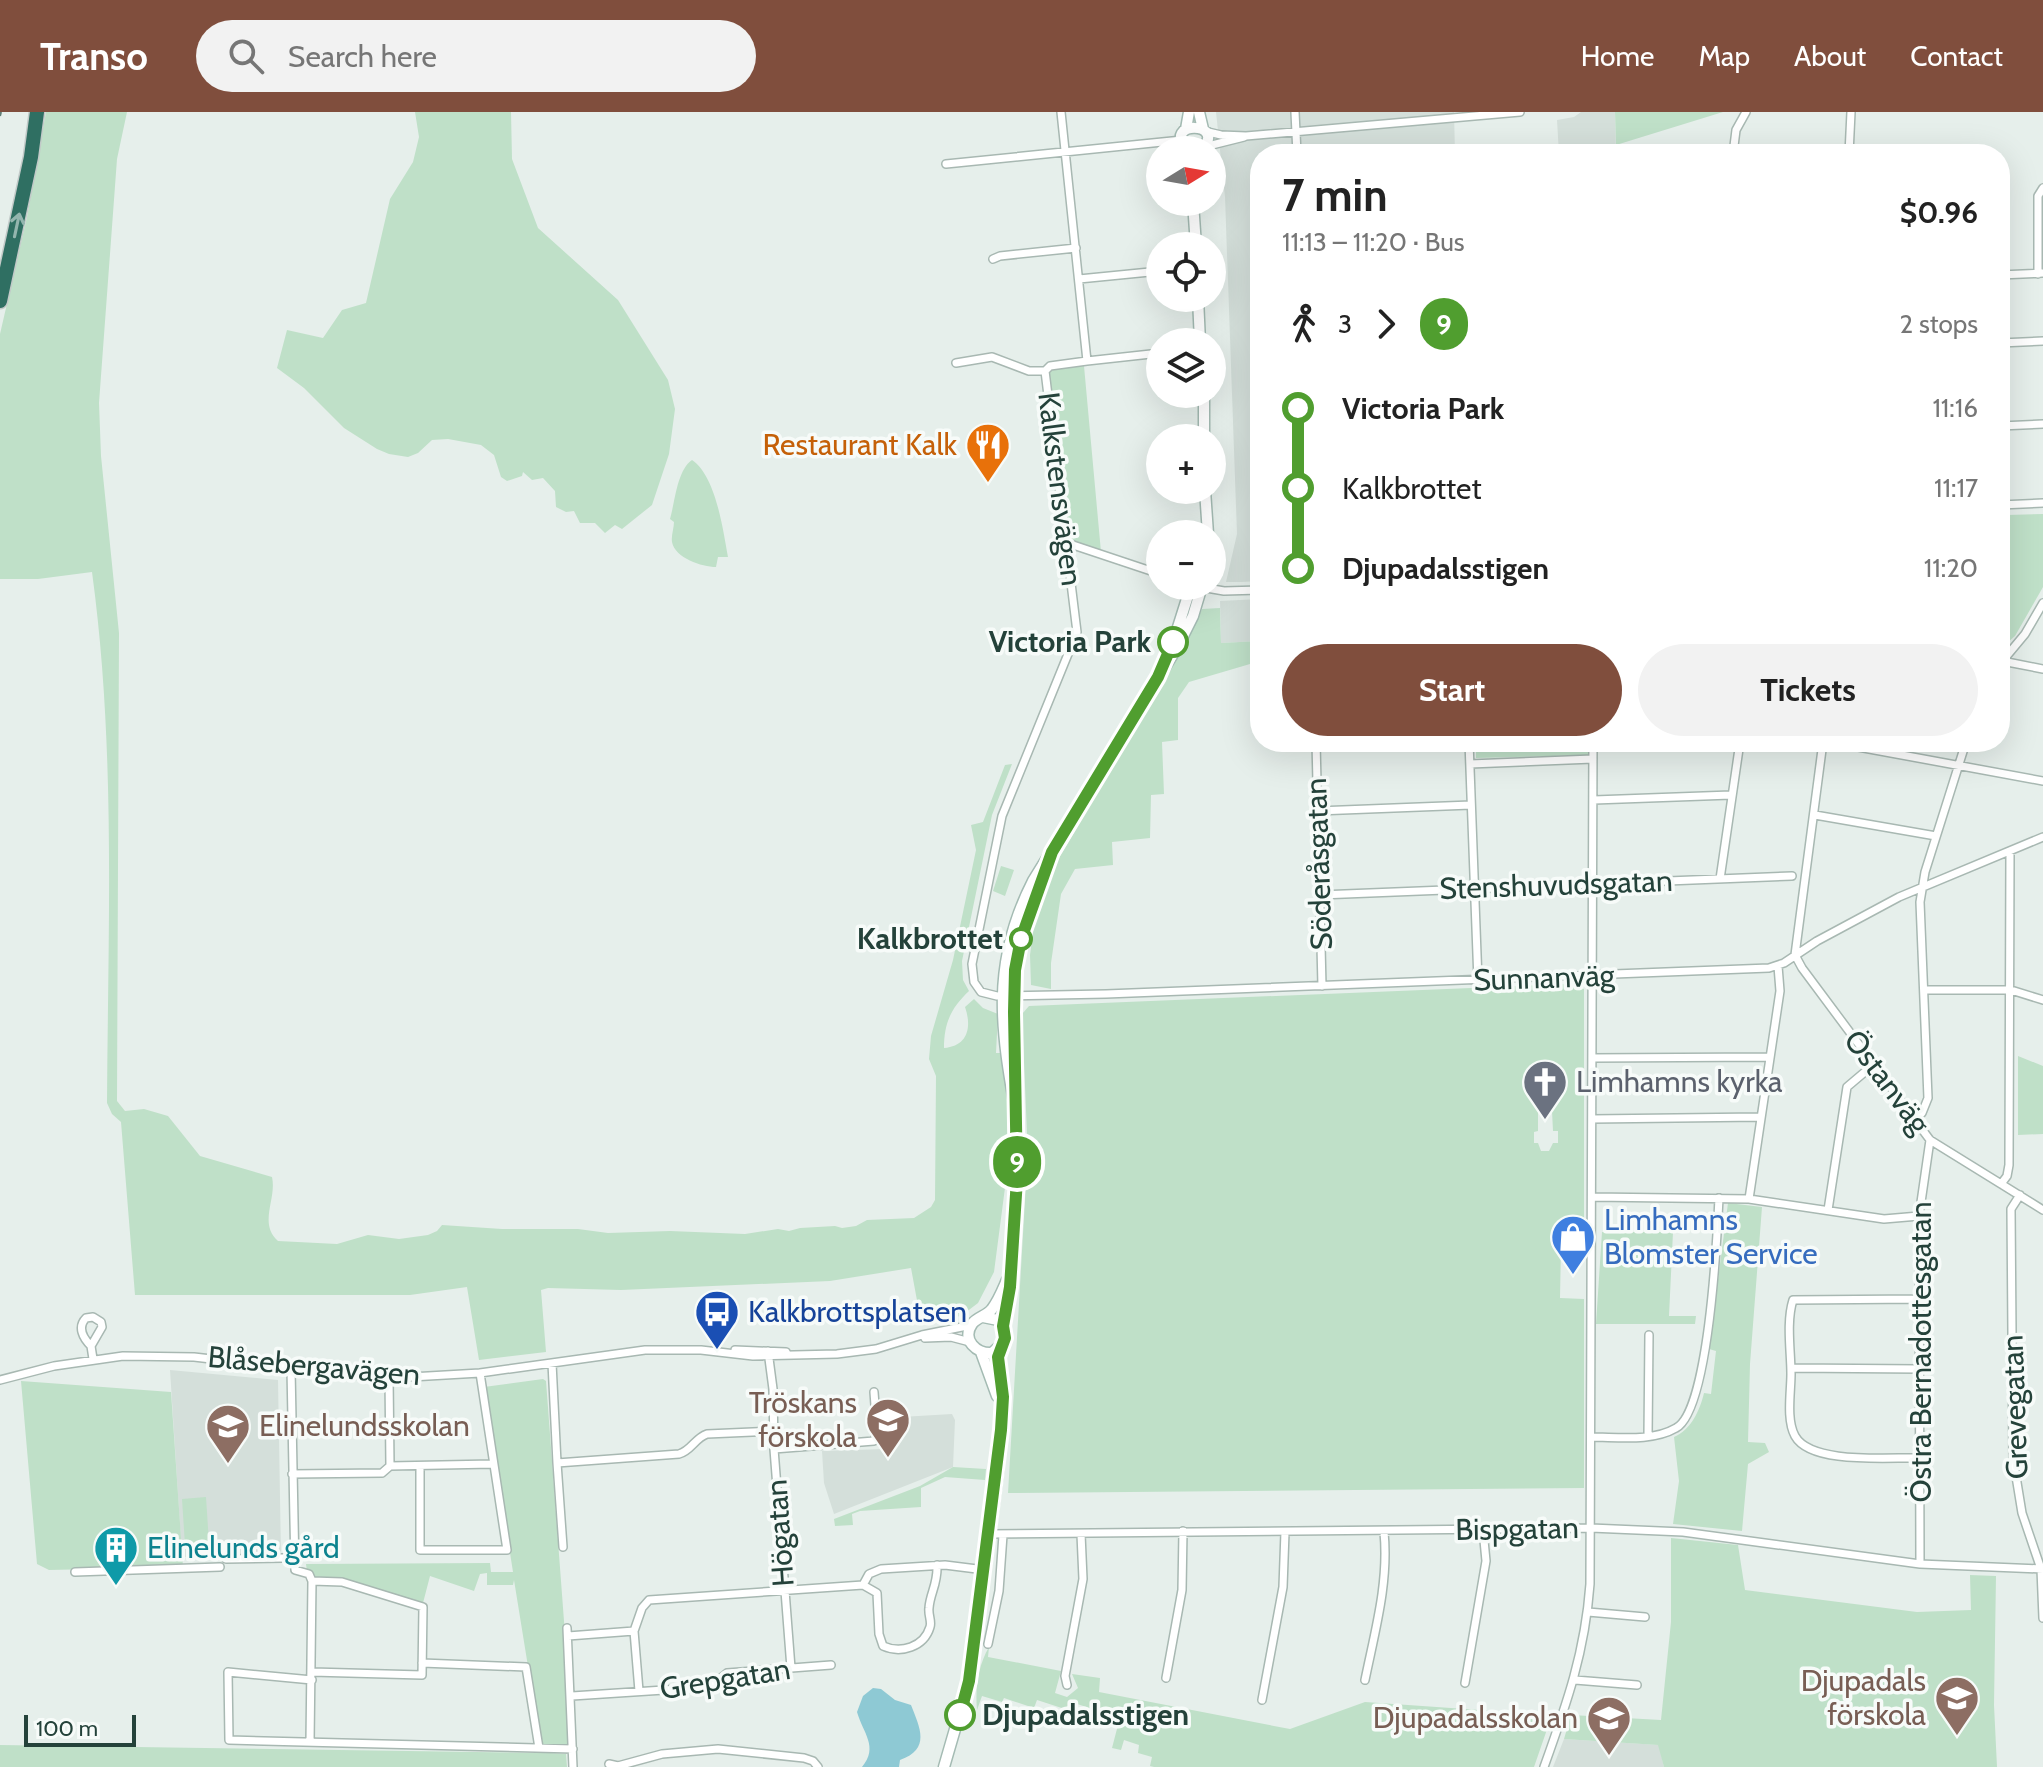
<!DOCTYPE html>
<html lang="en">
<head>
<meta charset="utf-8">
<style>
  :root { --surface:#fff; --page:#f2f2f2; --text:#222; --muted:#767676; --accent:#804e3d }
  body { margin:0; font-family:Cabin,sans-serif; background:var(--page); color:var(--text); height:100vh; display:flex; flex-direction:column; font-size:30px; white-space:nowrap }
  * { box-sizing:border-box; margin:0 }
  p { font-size:26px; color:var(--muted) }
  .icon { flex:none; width:44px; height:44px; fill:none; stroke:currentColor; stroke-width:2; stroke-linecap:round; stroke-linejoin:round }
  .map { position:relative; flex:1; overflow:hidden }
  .sheet { position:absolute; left:1250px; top:32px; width:760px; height:608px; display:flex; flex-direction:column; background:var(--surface); border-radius:32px; box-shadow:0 8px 32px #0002 }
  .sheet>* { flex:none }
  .badge { padding:0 16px; border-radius:26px; font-size:28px; line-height:52px }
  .needle { width:52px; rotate:79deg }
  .tools { position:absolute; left:1146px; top:24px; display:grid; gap:16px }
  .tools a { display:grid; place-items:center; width:80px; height:80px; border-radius:50%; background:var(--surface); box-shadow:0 8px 32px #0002; font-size:40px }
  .scale { position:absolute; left:24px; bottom:20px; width:112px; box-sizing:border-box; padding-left:8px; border:4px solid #24423a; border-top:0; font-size:22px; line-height:28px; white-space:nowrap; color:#24423a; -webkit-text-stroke:6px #f7fbf9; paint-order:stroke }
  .map>.badge { position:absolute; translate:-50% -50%; box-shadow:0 0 0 4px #fff }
  .legs { display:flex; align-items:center; gap:12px; height:88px; padding:0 32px; font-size:26px }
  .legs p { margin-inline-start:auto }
  .headline { display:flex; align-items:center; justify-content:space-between; height:136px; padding:0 32px }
  h1 { font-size:44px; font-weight:800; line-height:60px }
  .action { display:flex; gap:16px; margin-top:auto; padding:16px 32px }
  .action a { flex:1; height:92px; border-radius:48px; background:var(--accent); color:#fff; font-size:32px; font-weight:800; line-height:92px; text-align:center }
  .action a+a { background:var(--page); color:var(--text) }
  ul { padding:0 32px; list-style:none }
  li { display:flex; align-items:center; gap:28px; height:80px; font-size:30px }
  li i { display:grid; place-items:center; width:12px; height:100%; margin:0 10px; background:currentColor }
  li i::after { content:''; width:20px; height:20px; margin:-10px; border:6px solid; border-radius:50%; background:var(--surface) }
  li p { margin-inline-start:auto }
  li:first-child i { background:linear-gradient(#0000 50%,currentColor 0) }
  li:last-child i { background:linear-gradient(currentColor 50%,#0000 0) }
  header { display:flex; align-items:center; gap:48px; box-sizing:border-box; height:112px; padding:0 40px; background:var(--accent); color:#fff }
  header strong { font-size:38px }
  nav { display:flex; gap:44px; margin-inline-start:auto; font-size:28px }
  .search { width:560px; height:72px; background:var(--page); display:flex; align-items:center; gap:20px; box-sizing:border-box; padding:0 28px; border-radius:44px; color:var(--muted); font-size:30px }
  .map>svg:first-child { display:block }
  .built { fill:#d4dfda }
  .green { fill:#bfe0c8; fill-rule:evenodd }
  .water { fill:#8ec9d4 }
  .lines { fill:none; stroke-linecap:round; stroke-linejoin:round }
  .minor-casing { stroke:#a8b8b2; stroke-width:10 }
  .secondary-casing { stroke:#a4bbb3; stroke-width:13 }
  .motorway-casing { stroke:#c2cac8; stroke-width:17 }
  .minor { stroke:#fff; stroke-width:7 }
  .secondary { stroke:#fff; stroke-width:10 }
  .motorway { stroke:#2f6f62; stroke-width:14 }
  .rail { stroke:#5f7d75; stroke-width:2; stroke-dasharray:16 8; stroke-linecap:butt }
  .oneway { stroke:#93b5ae }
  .line-1-casing { stroke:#fff; stroke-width:18 }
  .line-1 { stroke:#509e2f; stroke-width:12 }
  .stop-1-dot { fill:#fff; stroke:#509e2f; stroke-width:4 }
  .labels { text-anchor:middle; stroke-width:7; stroke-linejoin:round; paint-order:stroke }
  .food-label { font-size:30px; fill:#c56008; stroke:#f7fbf9; text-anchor:end }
  .street-label { font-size:30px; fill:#24423a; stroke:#f7fbf9 }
  .stop-label { font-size:30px; font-weight:bold; fill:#24423a; stroke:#f7fbf9; text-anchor:end }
  .worship-label { font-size:30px; fill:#5b616d; stroke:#f7fbf9; text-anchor:start }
  .shop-label { font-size:30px; fill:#366cbe; stroke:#f7fbf9; text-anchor:start }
  .transit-label { font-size:30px; fill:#164399; stroke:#f7fbf9; text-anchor:start }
  .education-label { font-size:30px; fill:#785e54; stroke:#f7fbf9; text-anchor:end }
  .culture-label { font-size:30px; fill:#0d838f; stroke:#f7fbf9; text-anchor:start }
</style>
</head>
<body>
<header>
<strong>Transo</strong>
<div class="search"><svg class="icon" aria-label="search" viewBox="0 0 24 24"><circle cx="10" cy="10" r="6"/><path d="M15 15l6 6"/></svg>Search here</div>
<nav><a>Home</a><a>Map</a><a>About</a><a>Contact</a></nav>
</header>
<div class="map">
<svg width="2043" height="1655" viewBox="0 0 2043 1655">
  <rect width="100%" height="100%" fill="#e6efeb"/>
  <path class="built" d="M1216 0H1454L1455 42H1260V469L1241 470H1226L1237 422 1225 85Z
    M1581 0H1615L1616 42H1559L1557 8 1574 5Z
    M1260 487V529L1221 531 1220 489Z
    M170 1258 278 1268 281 1444 182 1445Z
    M952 1302 955 1308 953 1355 834 1402 824 1371 822 1339 885 1337V1332L902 1325 901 1305Z
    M1564 1627 1659 1633 1664 1655H1553Z"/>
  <path class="green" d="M46 0H127L117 47 99 291 101 344 119 521 117 989 125 999 144 997 168 1004 200 1044 272 1065C277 1087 258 1111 278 1129L337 1132 368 1123 399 1127 428 1123 437 1119 442 1113 502 1117H578L608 1121 670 1119 745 1122 778 1117 789 1119 800 1116 835 1114 842 1116 856 1114 867 1108 914 1106 931 1095 935 1088 936 964 929 947 931 924 953 848 976 738 971 713 983 710 1005 653 1012 652 992 703 962 849 963 868 969 879C951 896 944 911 944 936 968 934 972 915 965 895L974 887 983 896 998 902 996 941H1000L1005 957 1012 1022 994 1160 978 1191 961 1204 921 1210 911 1156 830 1169 621 1178 548 1176 541 1178 546 1240 479 1248 467 1175 410 1183H135L121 1010 112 1002 107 991C108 814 116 636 92 460L38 467H0V222L27 105Z
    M415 0H511L512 47 538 116 618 188 668 268 675 297 669 342 652 393 622 417 615 413 605 421 595 411H580L574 399 566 400 556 395 555 379 543 366 532 368 523 360 522 364 507 369 501 365 494 343 481 333 448 327 432 328 418 341 408 345 389 342 377 337 344 316 304 276 277 256 287 218 323 226 342 198 366 191 390 87 413 50 419 25Z
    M1615 0H1723L1616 33Z
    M1084 254 1101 440 1069 429 1048 262 1050 258Z
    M692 348C716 364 723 418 728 445H718L716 455C702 455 675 446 672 430 671 424 674 416 674 410L670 407C675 390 677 358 692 348Z
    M2006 398 2007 403 2043 402V475L2015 524 2000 537V401Z
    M1220 496 1221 531 1260 529V552H1250L1189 570 1178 586V628L1162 630 1164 682 1151 683 1150 726 1112 730 1113 753 1075 757 1061 782 1051 851V877L1031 873 1030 843 1033 820 1030 810 1048 765 1193 517 1202 497Z
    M1476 630H1589L1590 643 1476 646Z
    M1001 754 1014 758 1005 784 993 779Z
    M1566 872 1584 877V1133L1561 1134 1560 1186 1584 1187V1376L1008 1381 1026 1070 1027 1022 1022 902 1029 894ZM1538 999H1552L1553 1019H1558V1031H1553L1549 1039H1541L1538 1031H1534V1020L1538 1019Z
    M2018 944 2043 954V1022L2018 1023Z
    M1728 1091 1762 1095 1750 1252 1748 1330 1765 1331 1769 1340 1748 1352 1742 1419 1673 1412 1679 1369 1674 1325C1691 1318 1700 1298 1704 1281L1711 1282 1716 1239 1709 1237Z
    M1602 1120H1673L1669 1204H1696L1695 1212H1596Z
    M543 1267 546 1269 573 1629V1637L551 1641 566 1642 567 1655H0V1633L542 1641 514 1468 513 1473H487V1461L480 1462 474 1479 430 1464 423 1491 417 1494 369 1476 308 1467 306 1452 490 1451 491 1460H513L484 1275Z
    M21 1269 171 1280 183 1455 49 1458 37 1452Z
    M953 1355 986 1357 985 1368 945 1365 921 1376V1395L860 1399 852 1402 853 1413 835 1414 834 1407 920 1374Z
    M206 1385 209 1431 185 1433 182 1387Z
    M1671 1426 1738 1433 1745 1478 1917 1500 1971 1498 1970 1463 1996 1464 1994 1593 1997 1655H1664L1658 1633 1564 1627 1571 1603 1661 1608 1671 1510Z
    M989 1535 988 1545 1061 1559 1055 1581 1067 1585 1078 1576 1072 1562 1100 1566 1099 1580 1290 1617 1365 1590 1552 1603 1534 1655H1154L1150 1654 1152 1645 1138 1641 1139 1633 1124 1628 1121 1638 1112 1636 1118 1613 1104 1608 1105 1601 1074 1591 1071 1599 1037 1588 1034 1596 1004 1586 1002 1590 982 1584 977 1598C975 1576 978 1554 989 1535Z"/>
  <path class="water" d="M873 1576 881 1577 895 1588 911 1593C920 1616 931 1637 900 1648L899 1655H862C879 1635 863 1621 857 1600L863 1584Z"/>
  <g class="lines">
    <g class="minor-casing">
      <path id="minor" d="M1061 0 1087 249 1050 254 1045 259 1077 520 1002 704 972 852 974 870 981 880 997 884 1106 882 1769 856 1784 851 1817 829 1899 785 2043 725
        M1295 0 1297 42
        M1204 19 1221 23 1246 24 1520 0
        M1204 35 1244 25
        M1733 42 1736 18 1746 0
        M1849 42 1851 0
        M946 52 1182 28
        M993 147 1000 144 1076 136
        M2038 162V84L2043 76
        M2000 163 2043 161
        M1079 167 1160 159
        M2000 231 2043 229
        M1087 249 1160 241
        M956 251 992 245 1029 259H1045
        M2000 314 2043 312
        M2000 393 2043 391
        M1067 431 1160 462
        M1195 474 1224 479 1260 478
        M2002 549 2043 557
        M2000 552 2025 522 2043 491
        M1316 630 1322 874
        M1469 630 1478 869
        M1831 630 2043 669
        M1470 652 1593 647
        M1594 688 1731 683
        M1317 699 1471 693
        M1815 703 1936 724
        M1720 767 1740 630
        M1320 783 1792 764
        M1795 843 1802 856 1930 1028 2043 1098
        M1795 843 1823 630
        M1924 878H2011L2043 888
        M1592 946 1769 945
        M1592 1007 1760 1005
        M1914 1007 1922 1001 1928 986 1920 790 1925 760 1966 630
        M2001 1072 2007 1064 2009 1053 2010 739
        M2020 1083 2011 1097 2013 1346 2022 1401 2041 1457 2043 1506
        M1592 1085 1749 1087 1884 1107 1919 1104
        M1749 1087 1780 879 1778 854
        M1828 1098 1847 975 1873 953
        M925 1226 951 1225 970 1230
        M91 1234C83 1226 77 1215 86 1206L93 1205 101 1210 102 1215 91 1234 93 1247
        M735 1238 786 1240
        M768 1239 773 1277 774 1337 791 1556
        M552 1251 557 1351
        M1791 1256 1920 1257
        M291 1257 295 1458 309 1462 312 1469 310 1630
        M389 1265 390 1354 493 1352
        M0 1268 54 1254 123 1244 194 1245 350 1263 411 1265 480 1261 645 1238H701L753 1244 837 1242 876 1237 922 1223 972 1213
        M1648 1324 1649 1223
        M1591 1325C1618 1325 1652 1330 1676 1316 1709 1299 1717 1126 1719 1086
        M774 1337 874 1329 877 1320 874 1280
        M1919 1346C1890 1345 1811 1353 1795 1324 1786 1308 1791 1280 1791 1262 1791 1240 1786 1210 1793 1188L1920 1187
        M420 1354V1438H507L480 1261
        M292 1362 382 1361 390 1354
        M989 1422 1591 1416 1683 1420 1920 1452 2043 1457
        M563 1435 557 1351 679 1342C691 1339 695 1326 707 1322L773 1319
        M226 1447 283 1446
        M1920 1452 1919 1104 1930 1028
        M75 1460 220 1455
        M863 1473 877 1481 879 1522 883 1534C901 1542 924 1535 930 1515 932 1509 928 1503 929 1496 930 1481 938 1472 937 1453
        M1588 1500 1645 1505
        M567 1516 573 1655
        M634 1519 639 1579
        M568 1524 634 1519 642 1496 649 1488 863 1473 869 1462 881 1457 945 1453 985 1458
        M988 1532 999 1479 1003 1423
        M422 1551 526 1555 539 1636
        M312 1560 422 1563 423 1495 342 1470 312 1469
        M1166 1566 1182 1478 1183 1419
        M312 1568 228 1560 229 1628 573 1637
        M1365 1568C1375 1519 1389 1470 1384 1420
        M1575 1568 1637 1573
        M1465 1571 1486 1449 1483 1418
        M1067 1573 1065 1564 1083 1467 1081 1422
        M572 1584 710 1575 727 1561 831 1553
        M1262 1588 1283 1475 1285 1420
        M609 1652 618 1654 662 1642 718 1637 804 1646 813 1649 818 1655
        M1544 1655C1567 1591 1585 1540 1590 1472L1593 630"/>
    </g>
    <g class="secondary-casing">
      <path id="secondary" d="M1199 0 1203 17
        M1186 17 1189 0
        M1188 38C1159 8 1230 9 1201 38
        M1193 90 1196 134
        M1198 186 1200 230
        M1204 282V326
        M1205 378 1208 422
        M1173 531 1191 474
        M1016 968 1015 858 1030 797 1042 764
        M1017 1007C1001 918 990 853 1033 769L1178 534 1193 504 1202 474
        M983 1205 998 1208 1005 1217 1004 1230 992 1241C977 1242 961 1228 972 1212 977 1205 987 1204 992 1197 999 1188 1003 1177 1007 1168
        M1003 1214C1013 1144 1019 1074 1017 1004
        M981 1240 997 1284
        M944 1655 969 1569 985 1458 998 1359 1003 1285 998 1256 999 1237"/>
    </g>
    <g class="motorway-casing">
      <path id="motorway" d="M0 189 31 45 37 0"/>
    </g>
    <use href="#minor" class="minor"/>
    <use href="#secondary" class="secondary"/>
    <use href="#motorway" class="motorway"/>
    <path class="rail" d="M0 4 1 0"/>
  </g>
  <defs><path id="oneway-shaft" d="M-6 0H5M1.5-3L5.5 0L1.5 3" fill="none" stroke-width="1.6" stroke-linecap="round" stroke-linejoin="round" transform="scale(2)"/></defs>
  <use class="oneway" href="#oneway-shaft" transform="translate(17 113) rotate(-78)"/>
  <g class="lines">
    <g class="line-1-casing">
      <path id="line-1" d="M960 1603 969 1569 1001 1318 1003 1285 998 1245 1005 1226 1003 1214 1010 1175 1017 1067 1014 900 1015 858 1021 827 1052 740 1158 565 1173 530"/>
    </g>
    <use href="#line-1" class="line-1"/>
  </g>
  <defs>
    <g id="restaurant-pin" transform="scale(2.3)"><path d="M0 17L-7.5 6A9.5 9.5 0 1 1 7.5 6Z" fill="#e8710a" stroke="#f7fbf9"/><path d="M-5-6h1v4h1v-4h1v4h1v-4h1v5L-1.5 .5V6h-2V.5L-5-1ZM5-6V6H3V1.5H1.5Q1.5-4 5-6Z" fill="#fff"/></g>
    <g id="church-pin" transform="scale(2.3)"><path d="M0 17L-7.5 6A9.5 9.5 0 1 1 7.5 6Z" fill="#6b7280" stroke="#f7fbf9"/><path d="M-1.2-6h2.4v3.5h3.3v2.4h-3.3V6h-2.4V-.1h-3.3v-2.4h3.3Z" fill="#fff"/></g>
    <g id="shop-pin" transform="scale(2.3)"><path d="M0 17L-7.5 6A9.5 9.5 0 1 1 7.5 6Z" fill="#3f7fe0" stroke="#f7fbf9"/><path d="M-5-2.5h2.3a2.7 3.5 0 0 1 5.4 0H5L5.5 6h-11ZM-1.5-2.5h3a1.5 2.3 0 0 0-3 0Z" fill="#fff"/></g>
    <g id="bus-pin" transform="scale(2.3)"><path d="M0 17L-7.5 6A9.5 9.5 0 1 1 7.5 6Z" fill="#1a4fb4" stroke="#f7fbf9"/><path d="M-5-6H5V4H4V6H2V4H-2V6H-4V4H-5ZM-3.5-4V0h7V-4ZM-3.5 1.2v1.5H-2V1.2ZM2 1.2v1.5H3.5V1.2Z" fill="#fff"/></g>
    <g id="school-pin" transform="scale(2.3)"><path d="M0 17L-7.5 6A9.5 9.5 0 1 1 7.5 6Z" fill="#8d6e63" stroke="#f7fbf9"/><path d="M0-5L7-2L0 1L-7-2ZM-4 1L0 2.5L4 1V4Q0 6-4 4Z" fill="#fff"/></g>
    <g id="building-pin" transform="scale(2.3)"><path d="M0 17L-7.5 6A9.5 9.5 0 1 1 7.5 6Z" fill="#0f9aa8" stroke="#f7fbf9"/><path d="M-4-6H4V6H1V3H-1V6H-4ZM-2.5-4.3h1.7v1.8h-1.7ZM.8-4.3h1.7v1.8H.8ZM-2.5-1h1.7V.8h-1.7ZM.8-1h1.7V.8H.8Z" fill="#fff"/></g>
  </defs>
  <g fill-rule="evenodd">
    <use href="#restaurant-pin" x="988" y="333"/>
    <use href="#church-pin" x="1545" y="970"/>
    <use href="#shop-pin" x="1573" y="1125"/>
    <use href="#bus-pin" x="717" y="1200"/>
    <use href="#school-pin" x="888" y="1308"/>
    <use href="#school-pin" x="228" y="1314"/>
    <use href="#building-pin" x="116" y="1436"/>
    <use href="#school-pin" x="1957" y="1586"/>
    <use href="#school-pin" x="1609" y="1606"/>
  </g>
  <g class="stop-1-dot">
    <circle cx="1173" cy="530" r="14"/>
    <circle cx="1021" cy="827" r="10"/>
    <circle cx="960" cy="1603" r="14"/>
  </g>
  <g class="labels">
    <g class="food-label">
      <text x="957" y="343">Restaurant Kalk</text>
    </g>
    <g class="street-label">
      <text transform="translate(1060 377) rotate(83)" y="10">Kalkstensvägen</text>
      <text transform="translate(1319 752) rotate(-92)" y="10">Söderåsgatan</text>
      <text transform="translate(1556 773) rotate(-2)" y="10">Stenshuvudsgatan</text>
      <text transform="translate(1544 866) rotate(-2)" y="10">Sunnanväg</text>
      <text transform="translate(1887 970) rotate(53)" y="10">Östanväg</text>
      <text transform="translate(1921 1240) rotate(-90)" y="10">Östra Bernadottesgatan</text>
      <text transform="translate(314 1254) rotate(5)" y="10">Blåsebergavägen</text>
      <text transform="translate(2015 1295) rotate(-92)" y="10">Grevegatan</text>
      <text transform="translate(1517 1417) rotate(-1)" y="10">Bispgatan</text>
      <text transform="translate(780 1421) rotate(-94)" y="10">Högatan</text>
      <text transform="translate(725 1567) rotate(-9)" y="10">Grepgatan</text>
    </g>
    <g class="stop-label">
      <text x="1151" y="540">Victoria Park</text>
      <text x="1003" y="837">Kalkbrottet</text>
      <text x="982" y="1613" text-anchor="start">Djupadalsstigen</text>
    </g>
    <g class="worship-label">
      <text x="1576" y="980">Limhamns kyrka</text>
    </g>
    <g class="shop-label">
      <text x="1604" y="1118">Limhamns<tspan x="1604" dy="34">Blomster Service</tspan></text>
    </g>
    <g class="transit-label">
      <text x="748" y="1210">Kalkbrottsplatsen</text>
    </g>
    <g class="education-label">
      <text x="857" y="1301">Tröskans<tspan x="857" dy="34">förskola</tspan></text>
      <text x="259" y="1324" text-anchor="start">Elinelundsskolan</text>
      <text x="1926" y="1579">Djupadals<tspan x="1926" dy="34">förskola</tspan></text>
      <text x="1578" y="1616">Djupadalsskolan</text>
    </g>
    <g class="culture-label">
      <text x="147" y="1446">Elinelunds gård</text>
    </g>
  </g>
</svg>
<div class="tools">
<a><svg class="needle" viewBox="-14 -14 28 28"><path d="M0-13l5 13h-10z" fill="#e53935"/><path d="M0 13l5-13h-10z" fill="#767676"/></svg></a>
<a><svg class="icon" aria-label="locate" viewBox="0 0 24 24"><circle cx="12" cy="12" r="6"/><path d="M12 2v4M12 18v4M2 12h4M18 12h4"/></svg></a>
<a><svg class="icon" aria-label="layers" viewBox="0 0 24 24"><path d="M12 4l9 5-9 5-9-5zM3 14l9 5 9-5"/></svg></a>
<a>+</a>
<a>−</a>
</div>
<div class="scale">100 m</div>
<b class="badge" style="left:1017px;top:1050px;background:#509e2f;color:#fff">9</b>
<section class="sheet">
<div class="headline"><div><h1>7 min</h1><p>11:13 – 11:20 · Bus</p></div><b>$0.96</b></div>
<div class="legs"><svg class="icon" aria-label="walk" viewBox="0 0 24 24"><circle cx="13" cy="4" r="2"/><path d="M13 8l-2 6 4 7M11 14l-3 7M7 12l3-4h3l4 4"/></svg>3<svg class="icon" aria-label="forward" viewBox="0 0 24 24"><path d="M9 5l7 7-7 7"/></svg><b class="badge" style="background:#509e2f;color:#fff">9</b><p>2 stops</p></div>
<ul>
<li><i style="color:#509e2f"></i><b>Victoria Park</b><p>11:16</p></li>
<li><i style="color:#509e2f"></i><span>Kalkbrottet</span><p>11:17</p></li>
<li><i style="color:#509e2f"></i><b>Djupadalsstigen</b><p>11:20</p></li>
</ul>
<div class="action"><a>Start</a><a>Tickets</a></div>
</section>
</div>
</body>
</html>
